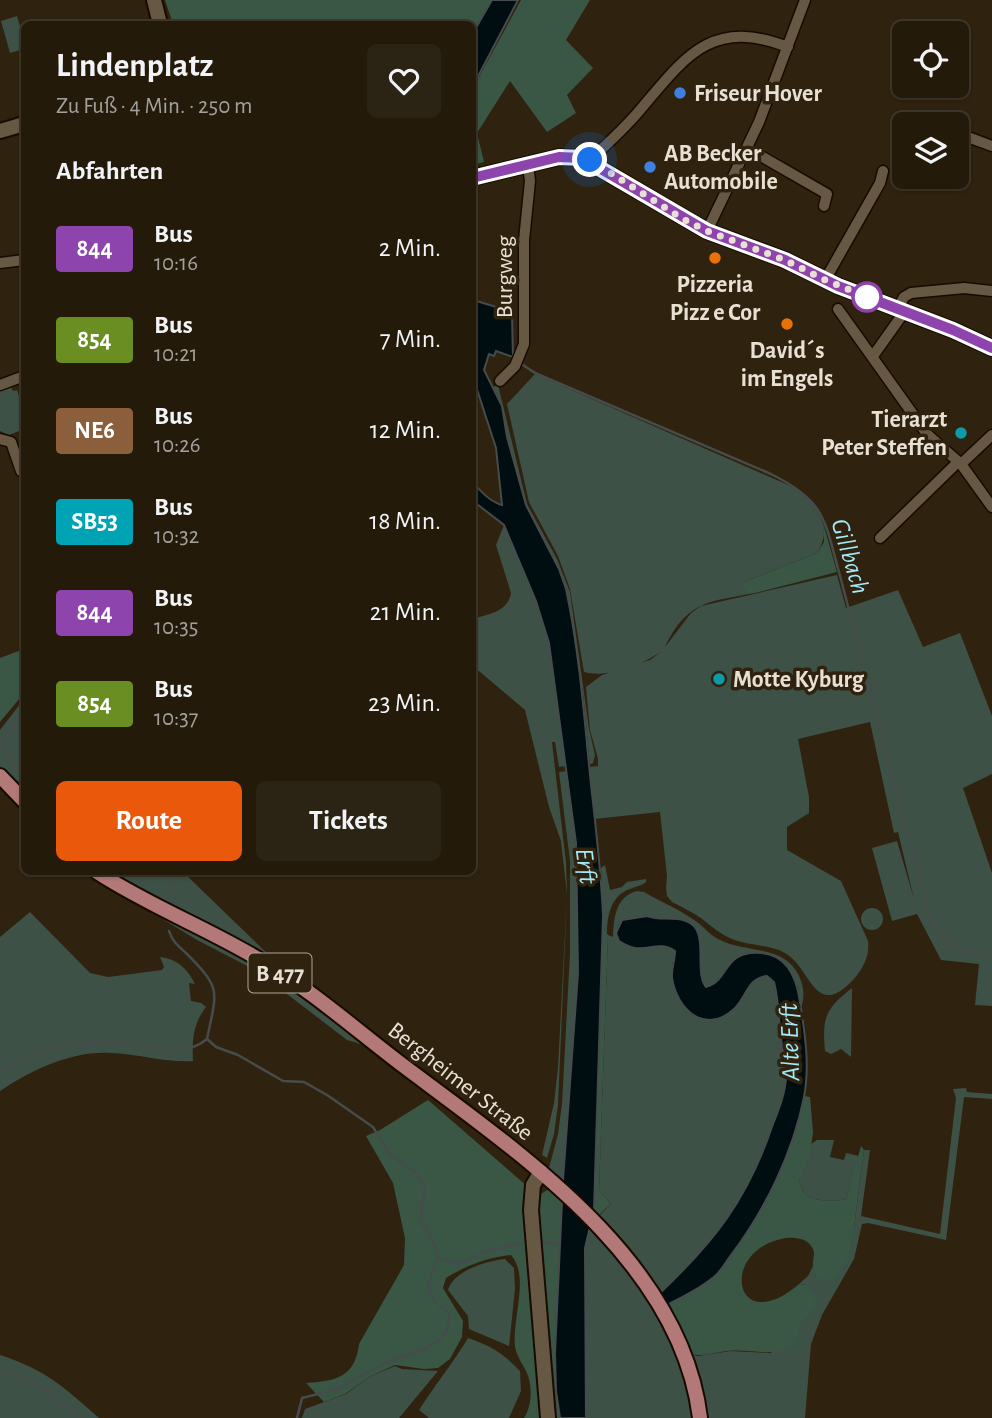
<!DOCTYPE html>
<html lang="de">
<head>
<meta charset="utf-8">
<style>
  :root { --surface:#231a0a; --page:#2b2313; --text:#f1f3f6; --muted:#a3a19c; --line:#40382b; --accent:#ea580c }
  body { margin:0; font-family:"Alegreya Sans",sans-serif; background:var(--page); color:var(--text); height:100vh; display:flex; flex-direction:column; font-size:26px; white-space:nowrap }
  * { box-sizing:border-box; margin:0 }
  p { font-size:23px; color:var(--muted) }
  .icon { flex:none; width:38px; height:38px; fill:none; stroke:currentColor; stroke-width:2; stroke-linecap:round; stroke-linejoin:round }
  .map { position:relative; flex:1; overflow:hidden }
  .details { position:absolute; left:21px; top:21px; width:455px; height:854px; display:flex; flex-direction:column; background:var(--surface); border-radius:10px; box-shadow:0 2px 5px #0004,0 0 0 2px var(--line) }
  .details>* { flex:none }
  .badge { padding:0 14px; border-radius:5px; font-size:24px; line-height:46px }
  .controls { position:absolute; left:892px; top:21px; display:grid; gap:14px }
  .controls a { display:grid; place-items:center; width:77px; height:77px; border-radius:10px; background:var(--surface); box-shadow:0 2px 5px #0004,0 0 0 2px var(--line); font-size:35px }
  .you { position:absolute; width:35px; height:35px; margin:-18px; border:5px solid #fff; border-radius:50%; background:#1a73e8; box-shadow:0 0 0 10px #1a73e833 }
  .map>.badge { position:absolute; translate:-50% -50%; box-shadow:0 0 0 4px #fff }
  h2 { padding:0 35px; font-size:26px; line-height:63px }
  .round { display:grid; place-items:center; flex:none; width:74px; height:74px; border-radius:10px; background:var(--page) }
  .summary { display:flex; align-items:center; justify-content:space-between; height:119px; padding:0 35px }
  h1 { font-size:33px; font-weight:700; line-height:52px }
  .button { display:flex; gap:14px; margin-top:auto; padding:14px 35px }
  .button a { flex:1; height:80px; border-radius:10px; background:var(--accent); color:#fff; font-size:28px; font-weight:700; line-height:80px; text-align:center }
  .button a+a { background:var(--page); color:var(--text) }
  ul { padding:0; list-style:none }
  li { display:flex; align-items:center; gap:21px; height:91px; padding:0 35px }
  li div { flex:1 }
  li b { display:block; font-size:26px }
  li em { font-style:normal }
  li .badge { min-width:77px; font-weight:700; text-align:center }
  .map>svg:first-child { display:block }
  .green { fill:#3e5146 }
  .forest { fill:#3a5746 }
  .water { fill:#000d11; stroke:#464c4c; stroke-width:2 }
  .lines { fill:none; stroke-linecap:round; stroke-linejoin:round }
  .stream { stroke:#464c4c; stroke-width:2.5 }
  .street-casing { stroke:#170b00; stroke-width:13 }
  .secondary-casing { stroke:#170b00; stroke-width:18 }
  .primary-casing { stroke:#170b00; stroke-width:18 }
  .street { stroke:#675843; stroke-width:10 }
  .secondary { stroke:#675843; stroke-width:14 }
  .primary { stroke:#b37878; stroke-width:14 }
  .line-casing { stroke:#fff; stroke-width:16 }
  .line { stroke:#8e44ad; stroke-width:10 }
  .walk { stroke:#e9e0d4; stroke-width:7; stroke-dasharray:0 12.6 }
  .shop-dot { fill:#3f7fe0; stroke:#2f220e; stroke-width:2.5 }
  .food-dot { fill:#e8710a; stroke:#2f220e; stroke-width:2.5 }
  .stop-dot { fill:#fff; stroke:#8e44ad; stroke-width:3.5 }
  .culture-dot { fill:#0f9aa8; stroke:#2f220e; stroke-width:2.5 }
  .labels { text-anchor:middle; stroke-width:7; stroke-linejoin:round; paint-order:stroke }
  .shield { fill:#2f220e; stroke:#b1a799; stroke-width:2 }
  .shield-label { font-size:23px; font-weight:bold; fill:#e9e0d4 }
  .poi-label { font-size:24px; font-weight:bold; fill:#e9e0d4; stroke:#2f220e; text-anchor:start }
  .street-label { font-size:24px; fill:#e9e0d4; stroke:#2f220e }
  .water-label { font-size:26px; font-style:italic; fill:#a2ebfb; stroke:#2f220e }
</style>
</head>
<body>
<div class="map">
<svg width="992" height="1418" viewBox="0 0 992 1418">
  <rect width="100%" height="100%" fill="#2f220e"/>
  <path class="green" d="M17 16 24 40V49L10 53 1 21Z
    M535 374 795 488C817 504 834 528 817 553L744 582V588L748 593H755C709 602 688 600 665 647L691 613 701 606 837 575 846 608 898 590 923 647 960 633 992 716V774L963 788 992 873V1006L975 1005 979 964 941 960 917 914 892 921 872 848 897 841 914 899 898 832 894 833 870 722 798 739 809 797V813L787 827V850L841 881 868 941C870 956 863 969 853 980 814 1021 811 967 785 953 769 944 749 946 732 939 720 934 711 926 701 918 692 912 682 907 672 902L667 896 666 888 667 876 660 812 594 819 589 767 598 766V759L590 730 586 687 602 675 650 660 665 649C646 663 609 679 584 672L570 589 558 556 529 502 507 404Z
    M498 385 527 504 557 559 570 592 589 729 595 755 593 763 590 764 583 693 566 589 526 505 507 437 502 406 493 387Z
    M11 387 13 391 17 390 24 411V429L9 435 0 431V391Z
    M504 525 536 601 549 643 566 766 559 767 555 742H552L566 863 567 895 558 1105 554 1134 547 1158 542 1155 554 1103 558 1068 567 895 561 841 549 807 525 710 473 666 472 619C488 614 508 612 511 593L496 545Z
    M24 699V794L0 768V730Z
    M567 771 576 843 578 973 563 1180 549 1168 558 1134 562 1104 570 953V861L559 772Z
    M605 865 610 890 622 887 627 882 646 879V882C641 886 637 886 630 889 611 895 607 916 607 934L603 927 601 868Z
    M105 872H183L275 961Z
    M637 891 644 892C661 902 681 910 697 922 704 927 710 935 718 939 746 954 784 944 799 976 804 987 805 996 801 1008L798 986 760 953C754 953 747 953 742 955 725 961 723 983 706 987L700 980 697 931 690 922 673 918 657 920 647 916 623 919C616 925 616 932 619 941 624 944 629 947 635 948 650 949 661 941 675 951 675 957 672 962 672 967 671 982 680 1009 694 1016 712 1024 734 1013 744 995 751 984 753 977 767 976L774 982 776 992C779 1007 779 1021 781 1035 783 1049 787 1063 786 1077 785 1094 779 1109 773 1124 748 1199 715 1241 658 1295L598 1217 611 1204 599 1190 608 935 613 937C614 918 615 897 637 891Z
    M861 919a11 11 0 1 1 22 0a11 11 0 1 1-22 0Z
    M30 912 90 973 108 977 162 970 164 967 160 957C177 959 187 968 195 984L189 983 191 1001 201 1003 206 1007C193 1024 192 1040 193 1061 166 1063 139 1054 112 1053 73 1050 31 1070 0 1091V937Z
    M158 912 262 965 425 1089V1092L361 1044 347 1040 257 971 197 940 156 915Z
    M852 988 851 1057 841 1049 831 1054 825 1051C822 1018 825 1009 852 988Z
    M966 1088 967 1092 992 1094V1099L964 1097 946 1240 868 1223 862 1224 854 1259 822 1315 811 1344 805 1418H705L689 1354 698 1356 731 1351 771 1353 806 1285 799 1284 808 1276 813 1266 816 1277 854 1227 864 1150H870L861 1216 940 1234 956 1098 953 1089Z
    M817 1140H834L830 1157 844 1160 846 1153 859 1156 846 1199C837 1202 817 1201 809 1197 803 1194 802 1187 799 1181L811 1144Z
    M590 1222C627 1268 663 1314 684 1370 690 1385 692 1402 695 1418H586L585 1248Z
    M505 1259 514 1268 515 1289 509 1346 469 1329 468 1316 448 1290C454 1270 487 1261 505 1259Z
    M468 1338C490 1345 504 1354 520 1371L521 1391 509 1418H429L419 1410C435 1385 453 1363 468 1338Z
    M0 1355C46 1370 64 1387 99 1418H0Z
    M395 1366 402 1369 438 1371 399 1418H302L305 1409 346 1394 369 1377Z"/>
  <path class="forest" d="M165 0H492L473 33 472 24H173Z
    M521 0H590L566 40 593 68 567 95 576 113 547 132 510 81 477 133 484 162 473 165V88Z
    M823 523 837 572 755 593H748L744 589V582L817 553 824 542Z
    M24 649V693L0 722V658Z
    M603 927 608 935 599 1190 611 1204 599 1215 594 1210Z
    M804 1096 810 1097 813 1132 810 1155 799 1181C802 1187 803 1194 809 1197 817 1201 837 1202 846 1199L861 1146 864 1150 854 1227 848 1259 835 1279 827 1281 816 1277C815 1273 813 1270 813 1266 812 1258 817 1253 811 1246 806 1238 794 1237 786 1238 717 1249 734 1340 799 1284L806 1285 819 1305 801 1322 797 1342C771 1360 755 1348 727 1351 714 1353 702 1357 689 1354L665 1306 696 1289 792 1139Z
    M428 1100 528 1187 545 1418H524C532 1406 533 1385 526 1371 522 1363 516 1355 515 1346 512 1319 530 1276 511 1255 489 1257 465 1266 446 1278L443 1288 463 1321 462 1337 450 1359 438 1368 424 1369 395 1365 369 1377 345 1394 324 1402 306 1383C335 1381 355 1378 359 1344L404 1265 405 1238 393 1183 366 1136 380 1130Z
    M547 1190 554 1191 563 1199 555 1353 556 1391 560 1418H552L535 1230 538 1196Z"/>
  <path class="water" d="M492 0H518L473 86V33Z
    M473 300 503 309 512 315 513 357 496 351 494 356 489 354 484 370 502 406 507 437 526 505 559 569 566 589C579 650 584 713 590 775 595 822 601 868 603 915L594 1210 585 1248 586 1418H560L556 1391 555 1353 563 1180 578 973 576 843 549 643 536 601 504 525 473 501 472 481C480 491 490 502 502 505L496 448 473 377Z
    M647 916C660 921 673 916 686 921 711 929 693 971 706 987 730 981 722 950 761 953 788 955 797 980 800 1002 805 1034 810 1065 804 1097 793 1153 765 1210 731 1255 726 1262 721 1271 715 1276 700 1289 682 1297 665 1306L658 1295C715 1241 748 1199 773 1124 779 1109 785 1094 786 1078 787 1061 781 1046 780 1030 779 1013 778 998 774 982L767 976C747 978 747 997 734 1009 705 1035 677 1010 672 978 671 969 675 961 675 951 661 941 650 950 635 948 629 947 624 944 619 941L616 933 622 920Z"/>
  <g class="lines">
    <path class="stream" d="M520 363 535 373 771 474C825 501 824 518 839 572L928 911C941 943 959 954 992 957
      M24 710 11 728 3 742 14 765 24 775
      M162 872 173 885V902
      M169 931C172 941 178 946 186 953 222 989 217 990 207 1039
      M207 1039 216 1047 238 1055 283 1081 304 1082 327 1095 373 1127 390 1155 416 1173 425 1186 420 1223C429 1230 437 1245 437 1257 436 1268 427 1278 429 1290 430 1301 444 1307 450 1316L447 1330 439 1341 424 1349 380 1365 338 1389 302 1398 297 1418
      M0 1070C30 1052 68 1042 103 1041 138 1040 177 1064 207 1039
      M543 1243H560
      M437 1257 455 1264 462 1263 483 1252 523 1243
      M0 1370 29 1378 81 1418"/>
    <g class="street-casing">
      <path id="street" d="M933 118 938 124
        M957 133 992 146
        M747 148 827 194 824 206
        M590 160C607 144 625 128 640 110 685 57 711 17 788 47
        M707 231 759 122 805 0
        M0 263 24 260
        M825 280 880 183 883 171
        M898 308 904 297 911 293 964 288 992 291
        M838 309 927 434 961 464 992 507
        M873 356 905 311
        M500 381 515 366 524 344V240L530 181 528 165
        M0 385 24 376
        M0 439 11 442 21 471
        M961 464 992 435
        M880 538 958 462"/>
    </g>
    <g class="secondary-casing">
      <path id="secondary" d="M154 0 160 24
        M0 131 24 124
        M472 178 559 157 582 158 707 231 785 260 838 286 953 330 992 348
        M541 1172 533 1185 531 1210 548 1418"/>
    </g>
    <g class="primary-casing">
      <path id="primary" d="M0 776 24 801
        M97 872C149 906 207 928 260 960 310 989 355 1029 401 1064 518 1152 681 1260 700 1418"/>
    </g>
    <use href="#street" class="street"/>
    <use href="#secondary" class="secondary"/>
    <use href="#primary" class="primary"/>
  </g>
  <g class="lines">
    <g class="line-casing">
      <path id="line" d="M472 178 559 157 582 158 707 231 785 260 838 286 953 330 992 348"/>
    </g>
    <use href="#line" class="line"/>
    <path class="walk" d="M590 160 683 219 707 231 785 260 825 280 867 297"/>
  </g>
  <g class="shop-dot">
    <circle cx="680" cy="93" r="7"/>
    <circle cx="650" cy="167" r="7"/>
  </g>
  <g class="food-dot">
    <circle cx="715" cy="258" r="7"/>
    <circle cx="787" cy="324" r="7"/>
  </g>
  <circle class="stop-dot" cx="867" cy="297" r="14"/>
  <g class="culture-dot">
    <circle cx="961" cy="433" r="7"/>
    <circle cx="719" cy="679" r="7"/>
  </g>
  <g class="labels">
    <rect class="shield" x="248.5" y="953.5" width="63" height="39" rx="5"/>
    <g class="shield-label">
      <text x="280" y="981">B 477</text>
    </g>
    <g class="poi-label">
      <text x="694" y="101">Friseur Hover</text>
      <text x="664" y="161">AB Becker<tspan x="664" dy="28">Automobile</tspan></text>
      <text x="715" y="292" text-anchor="middle">Pizzeria<tspan x="715" dy="28">Pizz e Cor</tspan></text>
      <text x="787" y="358" text-anchor="middle">David´s<tspan x="787" dy="28">im Engels</tspan></text>
      <text x="947" y="427" text-anchor="end">Tierarzt<tspan x="947" dy="28">Peter Steffen</tspan></text>
      <text x="733" y="687">Motte Kyburg</text>
    </g>
    <g class="street-label">
      <text transform="translate(504 277) rotate(-90)" y="8">Burgweg</text>
      <text transform="translate(461 1081) rotate(38)" y="8">Bergheimer Straße</text>
    </g>
    <g class="water-label">
      <text transform="translate(851 556) rotate(73)" y="9">Gillbach</text>
      <text transform="translate(587 866) rotate(83)" y="9">Erft</text>
      <text transform="translate(789 1042) rotate(-92)" y="9">Alte Erft</text>
    </g>
  </g>
</svg>
<div class="controls">
<a><svg class="icon" aria-label="locate" viewBox="0 0 24 24"><circle cx="12" cy="12" r="6"/><path d="M12 2v4M12 18v4M2 12h4M18 12h4"/></svg></a>
<a><svg class="icon" aria-label="layers" viewBox="0 0 24 24"><path d="M12 4l9 5-9 5-9-5zM3 14l9 5 9-5"/></svg></a>
</div>
<div class="you" style="left:590px;top:160px"></div>
<section class="details">
<div class="summary"><div><h1>Lindenplatz</h1><p>Zu Fuß · 4 Min. · 250 m</p></div><a class="round"><svg class="icon" aria-label="heart" viewBox="0 0 24 24"><path d="M12 20l-8-8c-3-5 5-10 8-4 3-6 11-1 8 4z"/></svg></a></div>
<h2>Abfahrten</h2>
<ul>
<li><span class="badge" style="background:#8e44ad;color:#fff">844</span><div><b>Bus</b><p>10:16</p></div><em>2 Min.</em></li>
<li><span class="badge" style="background:#6b8e23;color:#fff">854</span><div><b>Bus</b><p>10:21</p></div><em>7 Min.</em></li>
<li><span class="badge" style="background:#8b5e3c;color:#fff">NE6</span><div><b>Bus</b><p>10:26</p></div><em>12 Min.</em></li>
<li><span class="badge" style="background:#00a3b4;color:#fff">SB53</span><div><b>Bus</b><p>10:32</p></div><em>18 Min.</em></li>
<li><span class="badge" style="background:#8e44ad;color:#fff">844</span><div><b>Bus</b><p>10:35</p></div><em>21 Min.</em></li>
<li><span class="badge" style="background:#6b8e23;color:#fff">854</span><div><b>Bus</b><p>10:37</p></div><em>23 Min.</em></li>
</ul>
<div class="button"><a>Route</a><a>Tickets</a></div>
</section>
</div>
</body>
</html>
